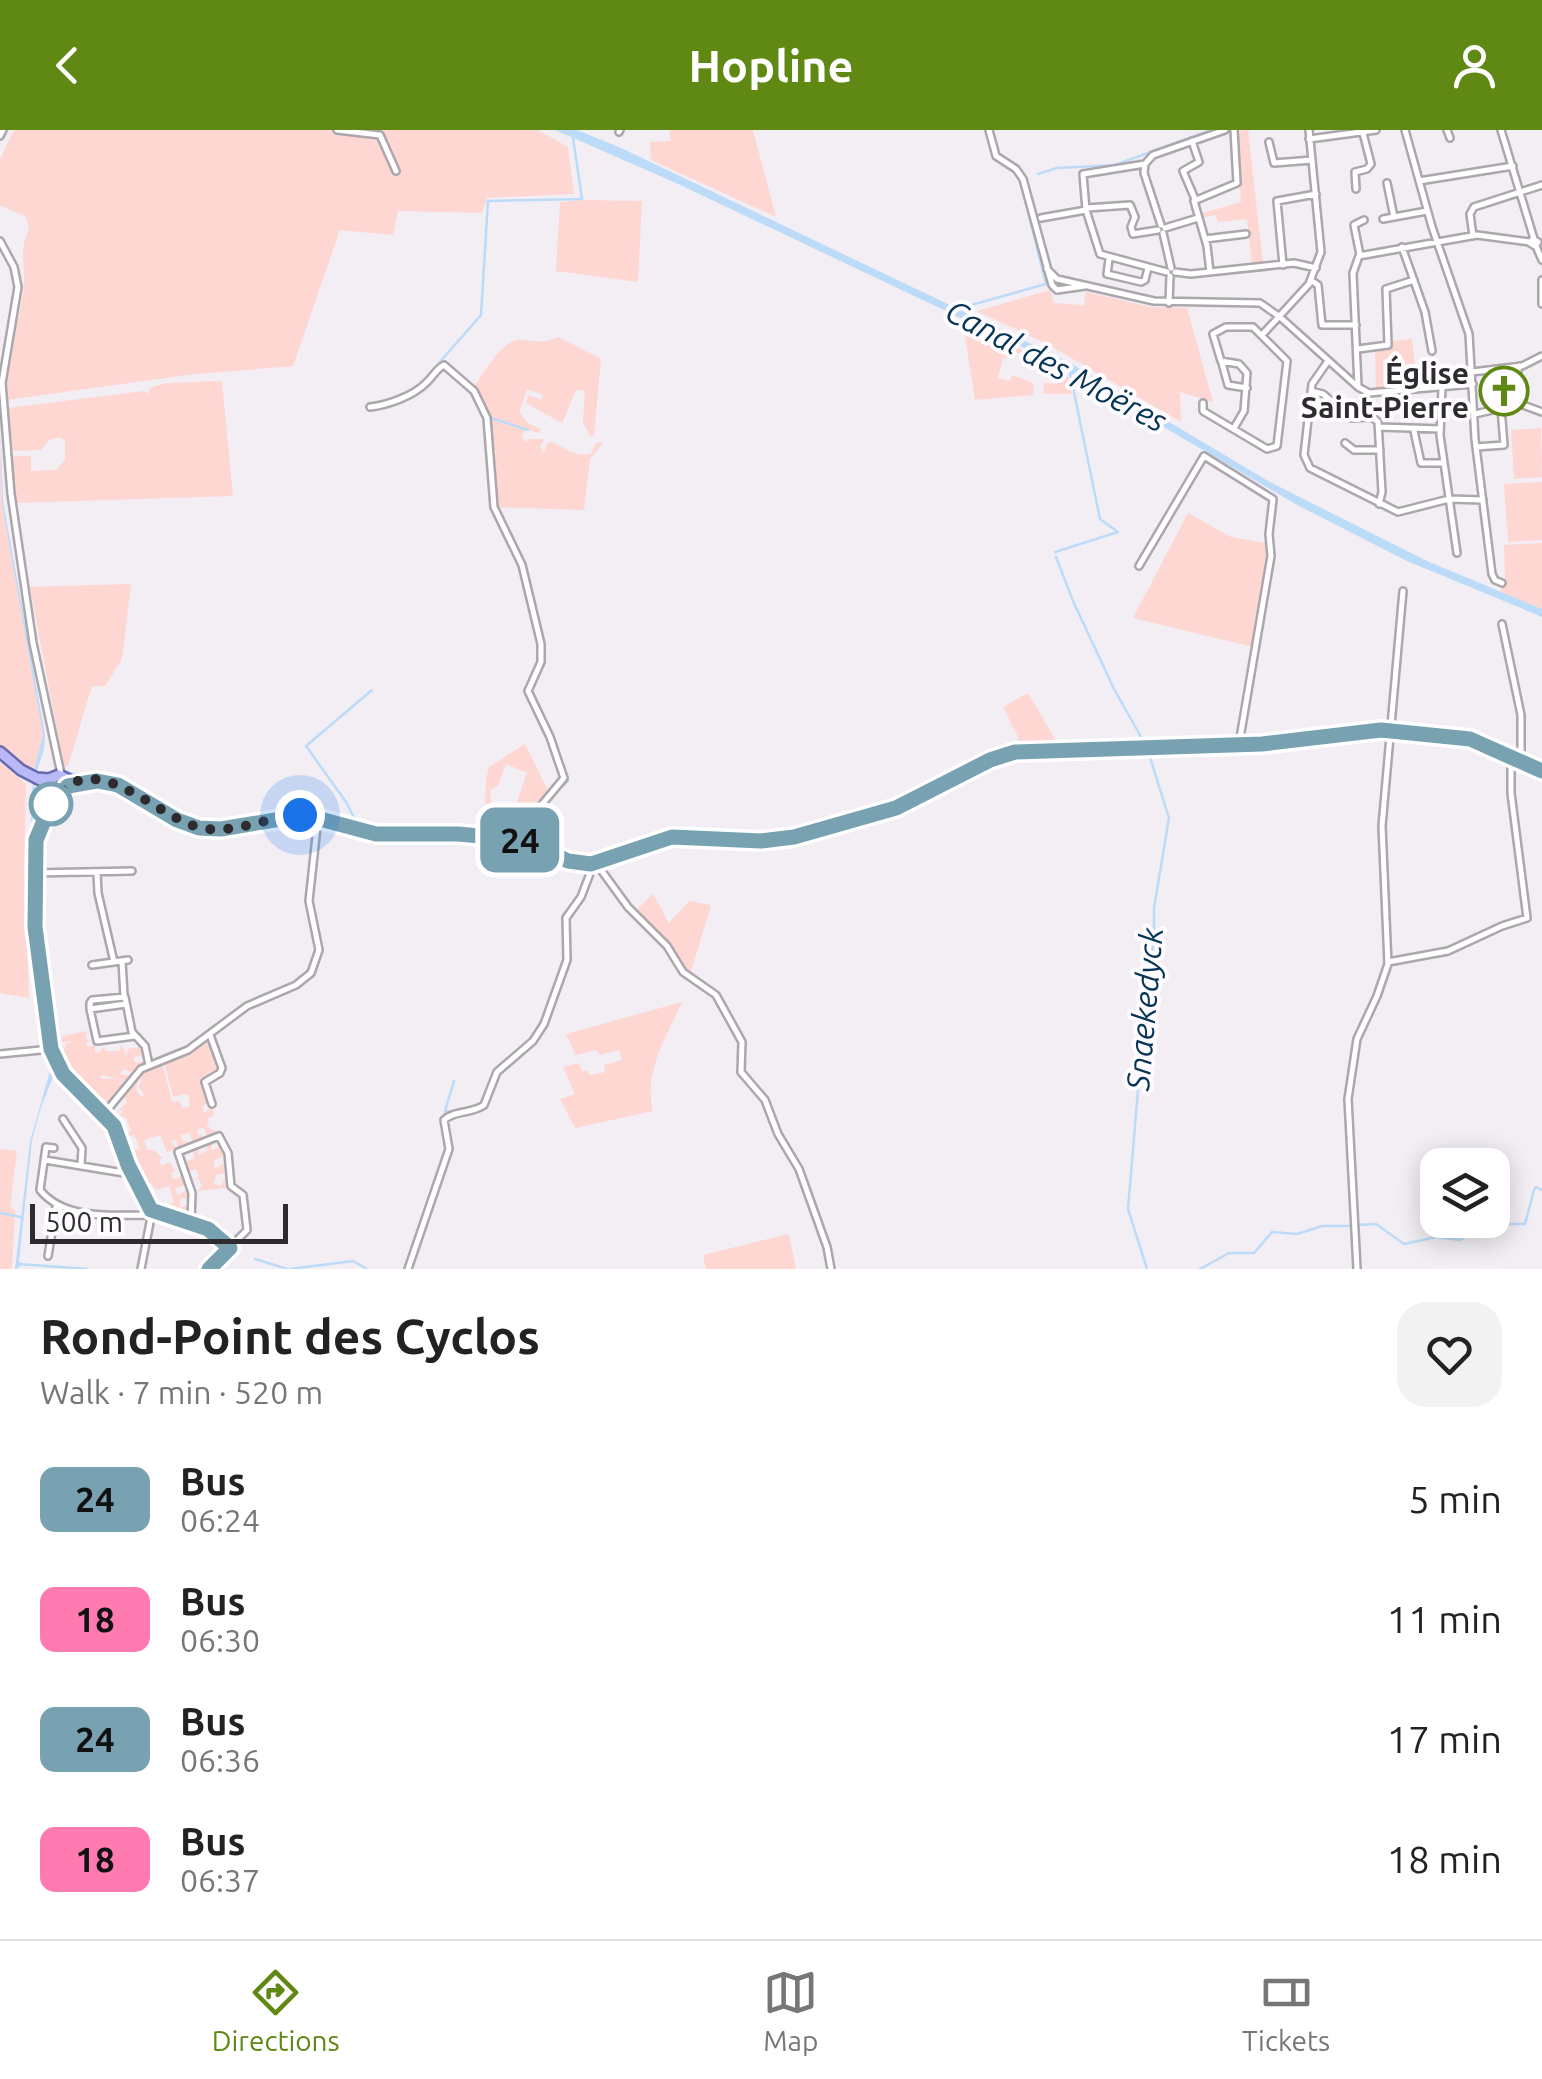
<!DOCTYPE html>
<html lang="en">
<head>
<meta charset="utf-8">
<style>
  :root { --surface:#fff; --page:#f2f2f2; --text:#222; --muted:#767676; --line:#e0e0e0; --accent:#608914 }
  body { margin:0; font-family:Ubuntu,sans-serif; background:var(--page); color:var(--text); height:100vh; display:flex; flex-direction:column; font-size:38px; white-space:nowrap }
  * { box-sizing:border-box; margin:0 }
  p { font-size:32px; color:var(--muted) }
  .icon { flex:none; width:55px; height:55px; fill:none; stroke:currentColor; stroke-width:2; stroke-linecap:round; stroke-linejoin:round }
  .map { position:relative; height:1139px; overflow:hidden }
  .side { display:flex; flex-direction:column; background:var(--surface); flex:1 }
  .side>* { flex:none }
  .badge { padding:0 20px; border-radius:15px; font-size:35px; line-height:65px }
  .controls { position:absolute; left:1420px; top:1018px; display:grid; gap:20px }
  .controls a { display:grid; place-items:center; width:90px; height:90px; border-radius:20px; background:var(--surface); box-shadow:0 5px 25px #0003; font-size:50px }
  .scale { position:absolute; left:30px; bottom:25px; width:258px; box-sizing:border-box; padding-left:10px; border:5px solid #2d2b2d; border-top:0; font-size:28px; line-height:35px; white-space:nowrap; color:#2d2b2d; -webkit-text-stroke:8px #fefcff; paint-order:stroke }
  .you { position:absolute; width:50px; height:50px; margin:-25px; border:8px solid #fff; border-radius:50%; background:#1a73e8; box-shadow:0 0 0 15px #1a73e833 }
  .map>.badge { position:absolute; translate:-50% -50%; box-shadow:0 0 0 5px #fff }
  .round { display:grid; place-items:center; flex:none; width:105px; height:105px; border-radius:30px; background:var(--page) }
  .head { display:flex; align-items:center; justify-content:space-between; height:170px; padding:0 40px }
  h1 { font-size:48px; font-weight:700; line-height:75px }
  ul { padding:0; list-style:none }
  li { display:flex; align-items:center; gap:30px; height:120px; padding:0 40px }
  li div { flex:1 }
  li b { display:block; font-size:38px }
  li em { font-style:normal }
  li .badge { min-width:110px; font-weight:700; text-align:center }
  header { display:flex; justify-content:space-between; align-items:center; height:130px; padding:0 40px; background:var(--accent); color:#fff; font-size:45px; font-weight:700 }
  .dock { display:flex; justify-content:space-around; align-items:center; height:140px; border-top:2px solid var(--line); background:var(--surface); font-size:28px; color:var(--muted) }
  .dock a { display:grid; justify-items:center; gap:5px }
  .dock .current { color:var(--accent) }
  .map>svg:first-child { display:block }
  .green { fill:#fed6d2 }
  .water { fill:#bcdbf8 }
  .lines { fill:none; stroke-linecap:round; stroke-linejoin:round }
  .stream { stroke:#bcdbf8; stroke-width:2.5 }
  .minor-casing { stroke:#aba7ac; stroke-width:10 }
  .major-casing { stroke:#6969ae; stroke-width:14 }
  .minor { stroke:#fff; stroke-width:5 }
  .major { stroke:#b9b9f8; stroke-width:9 }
  .line-casing { stroke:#fff; stroke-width:22 }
  .line { stroke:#78a1b1; stroke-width:15 }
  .walk { stroke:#2d2b2d; stroke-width:10; stroke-dasharray:0 18 }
  .stop-dot { fill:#fff; stroke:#78a1b1; stroke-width:5 }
  .labels { text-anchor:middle; stroke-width:8; stroke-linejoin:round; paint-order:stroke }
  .poi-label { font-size:30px; font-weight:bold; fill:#2d2b2d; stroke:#fefcff; text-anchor:end }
  .water-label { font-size:32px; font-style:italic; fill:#063456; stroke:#fefcff }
</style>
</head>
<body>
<header><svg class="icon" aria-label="back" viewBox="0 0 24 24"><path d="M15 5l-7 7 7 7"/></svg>Hopline<svg class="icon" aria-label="person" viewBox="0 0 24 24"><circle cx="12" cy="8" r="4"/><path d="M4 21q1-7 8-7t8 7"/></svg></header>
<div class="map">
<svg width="1542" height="1139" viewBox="0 0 1542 1139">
  <rect width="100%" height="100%" fill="#f2eef4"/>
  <path class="green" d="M14 0H538L568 17 574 64 487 68 482 83 398 81 393 105 340 100 293 236 187 245 7 270C3 230 21 193 24 153 25 134 19 118 29 100L26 87 0 75V29Z
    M669 0H753L776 87 651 30 650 12 671 11Z
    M1248 0 1263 134 1252 135 1247 89 1218 92 1216 85 1201 88 1200 84 1241 72 1235 1Z
    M585 70 642 71 638 152 556 141 560 72Z
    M1050 160 1054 173 1084 175 1086 162 1151 177 1187 178 1213 272 1180 262 1181 292 1049 215 977 181Z
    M974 196 1062 239 1069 248 1072 264H1043L1044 253 1057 254 1058 247 1048 246 1043 235 1028 234 1029 226 1010 221 1009 228H1003L998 248 1010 251 1012 245 1033 253 1034 265 975 270 964 200 971 201Z
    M558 207 601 229 594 305 591 307 583 293 585 261 576 260 562 293 526 273 529 265 541 270 543 265 527 259 519 282 528 293 541 299 539 303 525 299 522 307 526 313 528 309H545L540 316 544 323 547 313 552 312C565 318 575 327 591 324L596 313 604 312 590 329 584 380 497 377 493 327 497 321H494L484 283 481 281 473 258C483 245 500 212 518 210 533 209 543 215 558 207Z
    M1412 209 1417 257 1376 260 1375 221 1393 218 1392 211Z
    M217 251 222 252 233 366 15 373 12 326H31V341L56 340 65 330V310L59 307 48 311 41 320 13 321 8 278 144 261 148 264 150 258 166 253Z
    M1541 298 1542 347 1514 349 1511 300Z
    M0 307 2 374 43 605 33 643 0 619Z
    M1542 352V410L1508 412 1504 354Z
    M1188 383 1231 407 1266 413 1269 425 1253 517 1133 488Z
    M1542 413V479L1500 462 1505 449 1504 415Z
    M131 454 122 529 105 556H92L68 636 64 637 30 457Z
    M1028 563 1055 609 1058 615 1020 611 1003 577Z
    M525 614 549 663 530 690 510 692 527 643 506 634 498 656 490 660 492 689 502 695 525 693 530 700 527 706 484 703 486 650 489 637Z
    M0 632 26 654 24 736 29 868 0 863Z
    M653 764 669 793 689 771 711 775 690 845 668 813 635 781Z
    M682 872C667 906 643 942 653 981L575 998 560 969 575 964 563 937 579 933 582 941H587L590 945 605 942 604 935 622 930 619 920 599 925 596 920 576 925 566 904Z
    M87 901 86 908 90 911 86 912 87 916 92 917 95 912V923L100 922 104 916 105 921H119L121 914 127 926 128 919 139 917 135 909 143 917 144 925 134 927V931L137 933 145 930 146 934 134 943 124 939 120 944 132 946 128 951 101 945 102 949C109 948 121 948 127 953L120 952 124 956 110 974 103 968 98 974 82 959 89 960 85 955 80 958 72 950 80 948 71 940 70 931 66 932 64 925 56 926V915H60L59 921 64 920 66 913 76 911 61 912 63 906Z
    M208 908 216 927 214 933H218L220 938 204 947 202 953 209 972 202 977 204 983 212 978 214 986 207 988 209 992 206 996 219 1003 207 1007 204 998 198 999 197 1003 205 1008 193 1013 190 1003 181 1005 183 1011 191 1013 179 1018 175 1009 170 1011 177 1018 167 1022 160 1005 144 1010 147 1020H154L161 1027 165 1025 159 1031 162 1036 170 1032 174 1040 177 1039 171 1043 173 1049 180 1047 181 1042 186 1055 175 1058 178 1066 187 1059 189 1068 180 1069V1078L189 1074 190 1085 185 1088 157 1079 174 1073 169 1056 156 1060 150 1052 147 1061 132 1036 139 1033 133 1020 140 1019 134 1005 125 1007 131 1000 126 988 119 985 123 981H118L127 972 123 964 139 943 136 959 140 966 145 965 139 958 142 941 162 931 172 972 179 971 183 978 190 976 188 964 173 967 164 930 203 912 205 915Z
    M216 1009 220 1011 225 1025 214 1031V1039L224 1034 225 1043 216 1045 214 1054 221 1056 225 1048 226 1058 197 1061 202 1056 199 1049 193 1050 199 1046 196 1039 190 1041 189 1047 181 1028 187 1031 195 1028 192 1018 198 1015 199 1025 208 1020 205 1012 213 1010 211 1020 218 1018Z
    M0 1019 17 1021 10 1078 15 1080 12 1139H0Z
    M789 1104 796 1139H706L703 1125Z"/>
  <path class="water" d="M555 0H577L621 18 1067 231 1268 351 1427 431 1542 479V487L1407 431 1299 376 1047 229 676 53Z
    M0 289 3 371 45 605 44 619 35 647 30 788 41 882 54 945 41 977 32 1010 19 1131 22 1134 17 1139H15L30 1012 50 941 37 879 27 787 33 644 43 605 2 374Z"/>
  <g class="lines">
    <path class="stream" d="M1038 44 1057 38 1115 35 1211 0
      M961 180 964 177 1046 154 1020 49
      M439 233 481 185 488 71 582 69 573 8
      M455 247 472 264 483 284
      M488 287 528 300
      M1055 422 1118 402 1100 389 1069 238
      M1056 427 1073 471 1114 559 1145 614
      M999 622 1020 611
      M63 640C81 650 98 642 117 648 148 659 173 691 207 693 261 696 288 667 346 691
      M20 644 33 653
      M558 660 568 651
      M357 693 346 672 306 616 372 560
      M351 701 372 707
      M477 702 528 705
      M533 704 558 722
      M420 708H457
      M628 716 668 704
      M564 815V784L574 772
      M490 954 495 939 534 907
      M453 982 445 981 454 951
      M0 1083 21 1087
      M1357 1095 1376 1094 1404 1114 1436 1107 1460 1110 1485 1094H1525L1534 1060 1536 1057 1542 1060
      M255 1129 287 1139
      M19 1134 87 1139
      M290 1139 353 1131 367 1139
      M1147 1139 1128 1079 1149 829 1154 815V778L1169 688 1148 621
      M1200 1139 1229 1123H1254L1272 1102 1297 1104 1322 1096H1352"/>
    <g class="minor-casing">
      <path id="minor" d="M337 0 380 5 396 41
        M989 0 996 26 1016 39 1023 49 1052 155 1057 160
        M1405 0 1432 97 1469 204 1475 309 1492 444 1495 450 1502 453
        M1447 0 1450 8
        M1501 0 1534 109
        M619 2 620 0
        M0 6 3 0
        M1309 9 1376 0
        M1192 11 1199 32 1183 41 1195 69
        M1269 12 1274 33 1312 30
        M1145 34 1144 43 1161 95
        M1419 51 1513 36
        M1387 53 1394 87
        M1356 59 1355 42 1367 39 1371 34 1363 3
        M1087 78 1130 75 1135 87 1131 97 1133 104 1158 100
        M1041 88 1086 80
        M1383 89 1427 81
        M1165 98 1198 88
        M1163 103 1171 138
        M1473 106 1470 84 1474 77 1542 55
        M1205 109 1246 104
        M1533 109 1538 112 1535 116 1530 113Z
        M0 111 14 137 18 157 2 253 11 364 33 513 61 644
        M1536 116 1542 130
        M1402 117 1425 182 1432 221
        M1360 125 1354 95 1364 90
        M1109 129 1107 144 1141 152 1145 150 1148 138
        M1283 135 1277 71 1316 64
        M1047 139 1057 149 1154 171 1260 173 1280 187 1358 257 1369 263 1473 254
        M1167 142 1100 124 1086 80 1083 44 1145 34 1153 25 1225 0
        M1175 142 1191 144 1294 133 1316 138
        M1210 142 1207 116 1194 71 1237 53 1234 0
        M1542 150V174
        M1312 151 1318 155 1322 195H1356
        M1057 160 1085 156
        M1169 173 1170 146
        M1262 205 1309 154 1321 122 1309 0
        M1358 219 1388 215 1386 159 1414 150
        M1328 231 1312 254 1304 325 1310 338 1398 382 1449 369 1483 370
        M1222 233 1228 255 1247 258
        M1472 242 1522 236 1542 226
        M1358 257 1353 143 1359 126 1477 105 1530 112
        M1442 258 1440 305 1457 423
        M1311 261 1323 264 1351 288 1372 287 1378 292 1382 362 1379 374
        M1512 271 1542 282
        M1203 273V281L1267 319 1277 316 1287 231 1253 197H1226L1213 204 1221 231 1239 234 1247 243 1244 281 1234 298
        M370 277C388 275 413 266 426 253 434 246 435 240 444 235L474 261 487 288 494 377 522 435 541 514V532L528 561 550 607 564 648 534 684 530 712
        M1501 278 1510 274 1519 236
        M1475 284 1501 278
        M1379 297 1440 299
        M1414 301 1421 333H1444
        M1345 313 1354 320H1380
        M1476 317 1504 315 1501 278
        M1139 436 1204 326 1273 369 1269 404 1271 426 1239 614
        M1502 494 1521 585V631
        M53 658 36 704 35 789 46 890 58 938 113 993 128 1035 148 1073 151 1087 141 1139
        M596 733 628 777 667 816 683 842 716 865 742 912 741 942 765 970 778 1004 799 1039 827 1117 831 1139
        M35 743 132 741
        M97 743 98 763 114 832
        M122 831 124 866
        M1388 832 1448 821 1502 796 1527 788 1511 663V629
        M92 835 128 830
        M126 874 90 879V873L92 870 125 867 132 902 145 916 149 935
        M90 879 97 911 135 906
        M210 905 222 938 220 943 205 952 212 974
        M0 924 51 919
        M104 984 141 939 188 920 247 876 296 855 311 843 319 820 309 771 318 688
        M63 989 82 1018 81 1035
        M54 1018 46 1017 40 1060C65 1091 115 1085 151 1085
        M45 1030 124 1043 130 1040
        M151 1081 211 1100 230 1119
        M191 1093 192 1063 178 1022 219 1006 228 1023 231 1056 243 1065 247 1100 209 1139
        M48 1126 56 1077
        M408 1139 449 1019 444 990C454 980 472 984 484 975L497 942 533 911 544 894 567 830 566 788 581 767 594 733
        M1357 1139 1348 969 1357 909 1377 866 1388 834 1382 696 1403 461"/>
    </g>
    <g class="major-casing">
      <path id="major" d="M0 622 21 640 52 656
        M37 648 49 649 59 645 72 651 118 655 177 690 201 698 224 699 305 685 379 704H455L525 711 566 730 588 734 672 707 765 711 798 706 896 678 996 627 1018 622 1259 615 1378 600 1434 603 1470 609 1542 641
        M51 651 52 658 58 661 76 653"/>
    </g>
    <use href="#minor" class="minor"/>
    <use href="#major" class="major"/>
  </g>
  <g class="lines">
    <g class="line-casing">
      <path id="line" d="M209 1139 230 1118 208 1099 151 1080 128 1035 114 996 63 944 51 919 35 797 36 710 51 674 68 656 97 651 118 655 177 690 199 698 221 699 305 685 376 704H458L525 710 568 731 591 734 672 707 761 711 794 707 896 678 990 630 1015 622 1262 614 1381 600 1470 609 1542 641"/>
    </g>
    <use href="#line" class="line"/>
    <path class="walk" d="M51 674C56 669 61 661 66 657 109 626 166 696 208 699 239 702 269 687 300 685"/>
  </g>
  <defs>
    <g id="church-ring" transform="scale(2.5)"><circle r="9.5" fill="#fefcff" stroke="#608914" stroke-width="1.5"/><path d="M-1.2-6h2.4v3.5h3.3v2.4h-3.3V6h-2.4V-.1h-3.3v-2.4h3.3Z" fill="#608914"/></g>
  </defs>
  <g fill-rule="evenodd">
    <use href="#church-ring" x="1504" y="261"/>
  </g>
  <circle class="stop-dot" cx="51" cy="674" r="20"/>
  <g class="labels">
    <g class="poi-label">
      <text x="1469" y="254">Église<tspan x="1469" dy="34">Saint-Pierre</tspan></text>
    </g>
    <g class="water-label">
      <text transform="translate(1056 236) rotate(28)" y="11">Canal des Moëres</text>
      <text transform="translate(1145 879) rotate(-85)" y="11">Snaekedyck</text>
    </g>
  </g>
</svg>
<div class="controls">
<a><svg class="icon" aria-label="layers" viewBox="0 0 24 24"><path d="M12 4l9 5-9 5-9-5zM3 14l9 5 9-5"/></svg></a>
</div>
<div class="scale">500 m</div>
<div class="you" style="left:300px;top:685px"></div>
<b class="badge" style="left:520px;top:710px;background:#78a1b1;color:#111">24</b>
</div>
<section class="side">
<div class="head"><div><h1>Rond-Point des Cyclos</h1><p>Walk · 7 min · 520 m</p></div><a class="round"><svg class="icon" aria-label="heart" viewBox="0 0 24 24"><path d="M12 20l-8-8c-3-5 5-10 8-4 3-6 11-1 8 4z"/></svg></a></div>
<ul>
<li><span class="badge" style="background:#78a1b1;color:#111">24</span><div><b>Bus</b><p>06:24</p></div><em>5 min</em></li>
<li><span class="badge" style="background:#ff7ab1;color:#111">18</span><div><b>Bus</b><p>06:30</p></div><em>11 min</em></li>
<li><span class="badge" style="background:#78a1b1;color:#111">24</span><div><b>Bus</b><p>06:36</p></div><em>17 min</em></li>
<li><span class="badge" style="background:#ff7ab1;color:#111">18</span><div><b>Bus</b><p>06:37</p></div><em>18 min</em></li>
</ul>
</section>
<nav class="dock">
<a class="current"><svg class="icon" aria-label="directions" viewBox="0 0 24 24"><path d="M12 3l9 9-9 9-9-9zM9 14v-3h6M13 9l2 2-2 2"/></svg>Directions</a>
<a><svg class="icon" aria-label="map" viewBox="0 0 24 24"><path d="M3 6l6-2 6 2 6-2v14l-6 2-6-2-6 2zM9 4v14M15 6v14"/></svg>Map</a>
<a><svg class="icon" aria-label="tickets" viewBox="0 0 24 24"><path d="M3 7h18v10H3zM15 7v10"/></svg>Tickets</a>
</nav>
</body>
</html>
